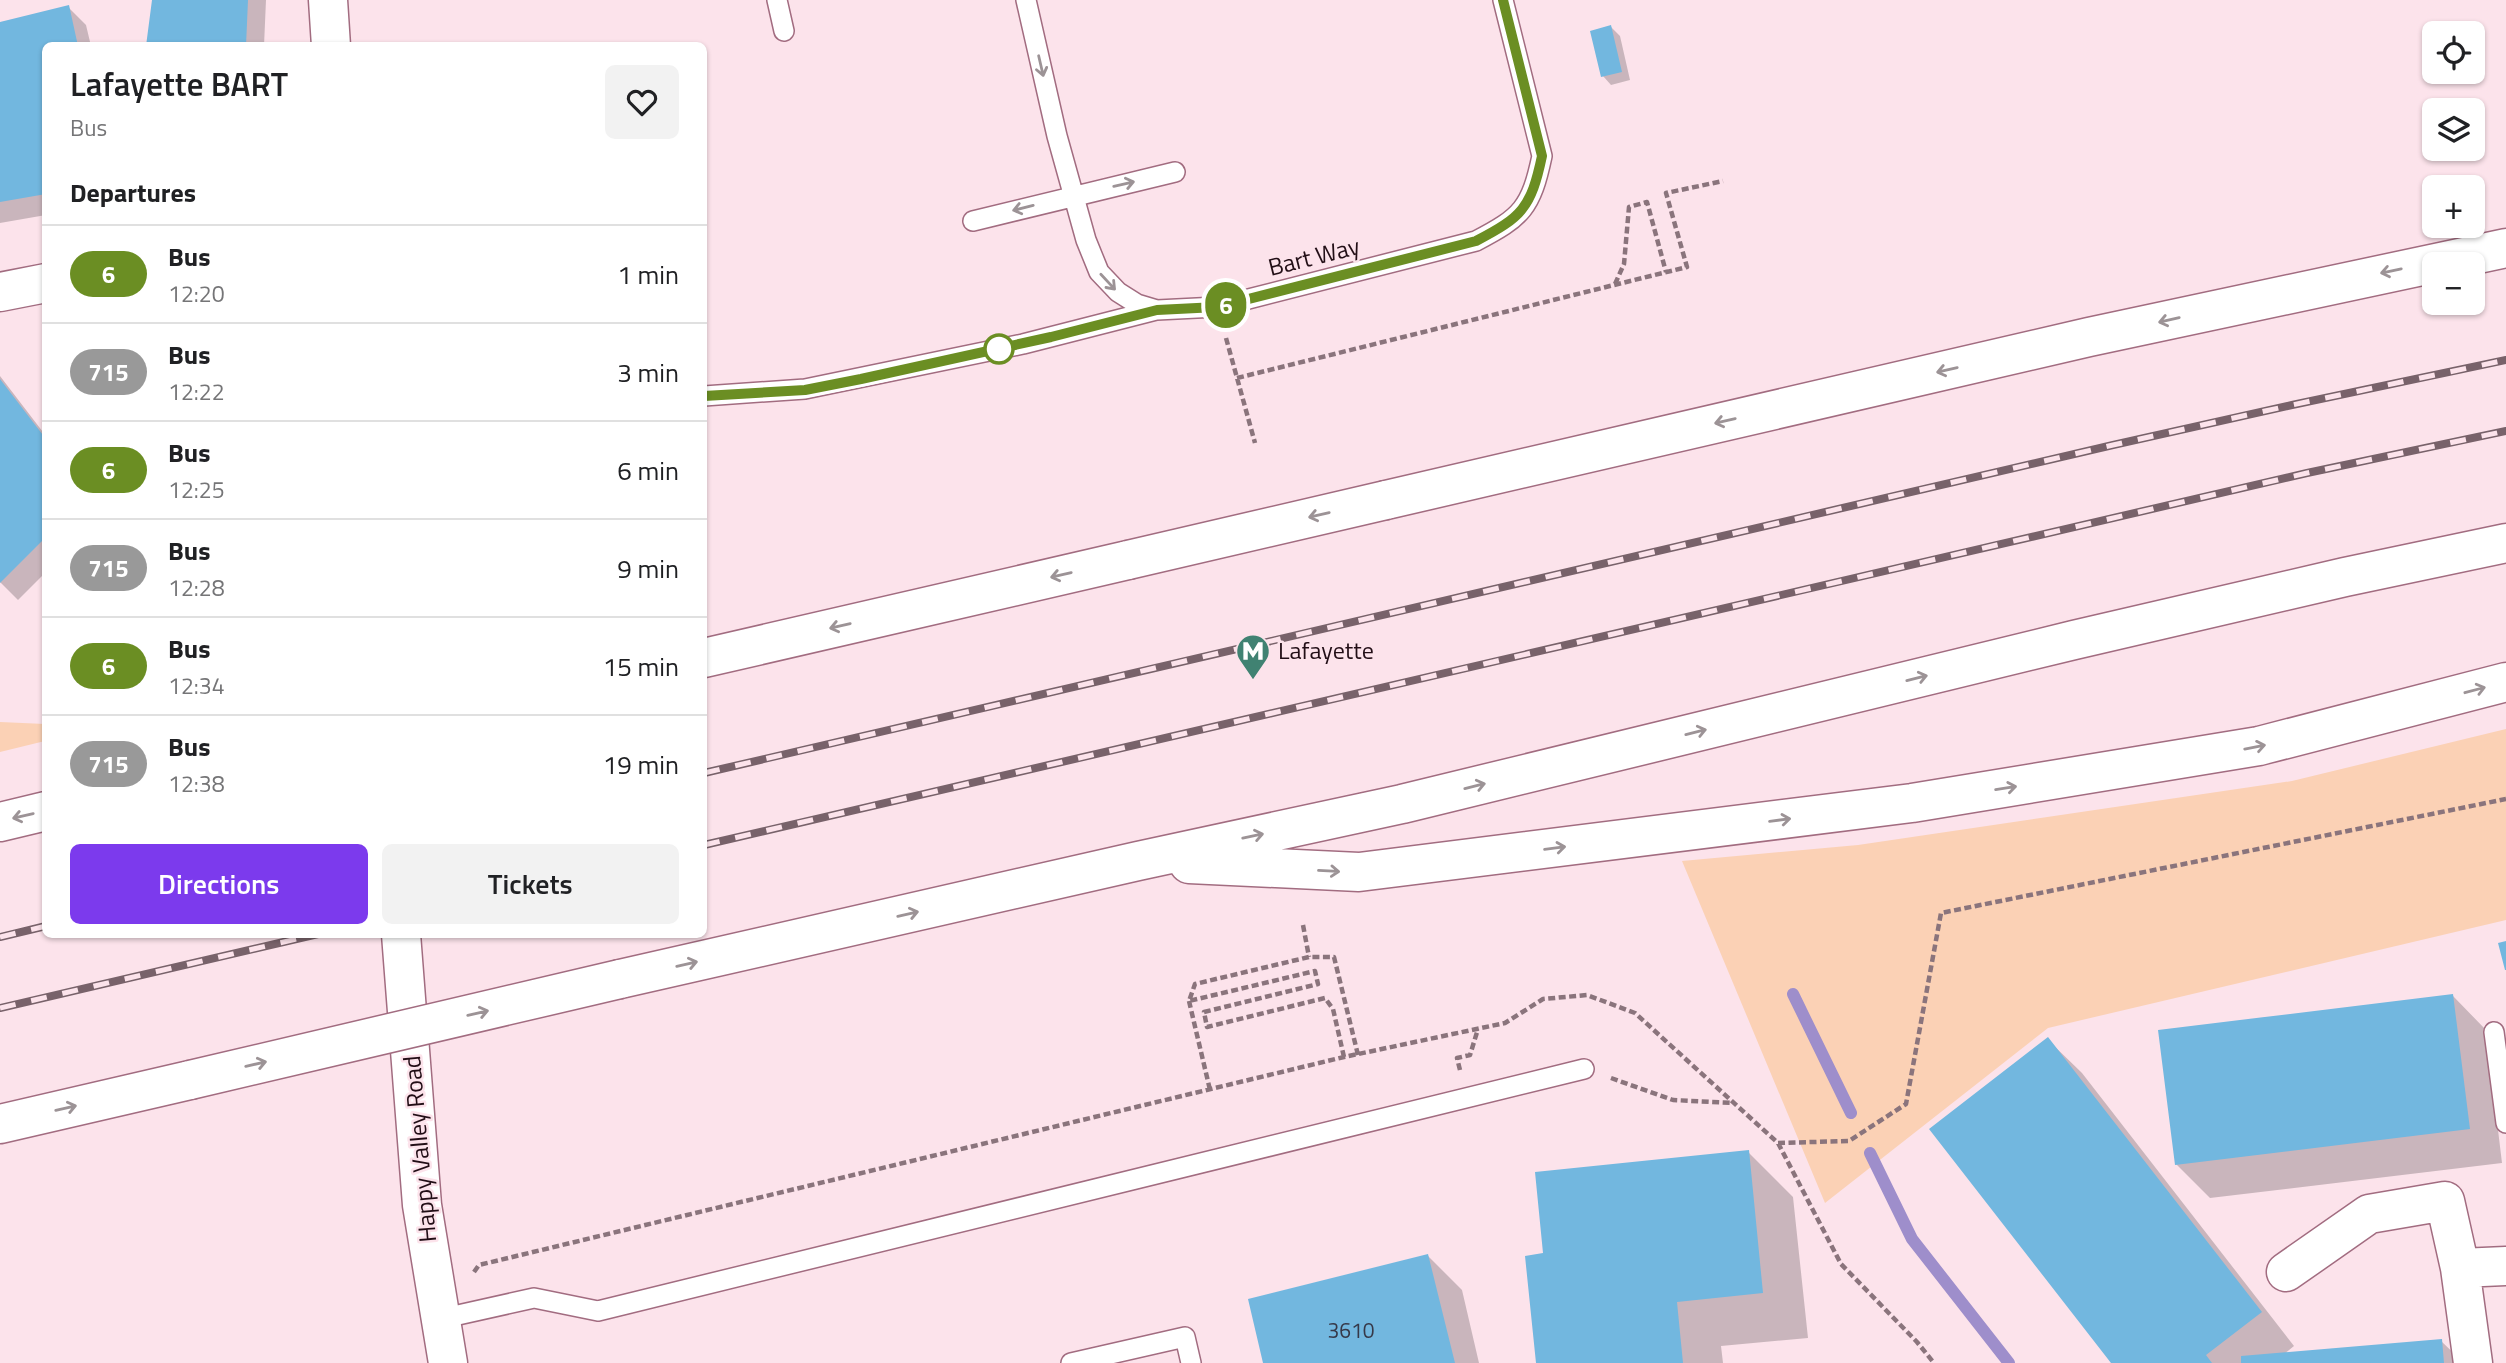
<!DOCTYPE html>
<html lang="en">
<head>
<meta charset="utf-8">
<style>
  :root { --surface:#fff; --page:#f2f2f2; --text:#202124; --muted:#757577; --line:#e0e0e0; --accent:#7c3aed }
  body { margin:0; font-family:"Titillium Web",sans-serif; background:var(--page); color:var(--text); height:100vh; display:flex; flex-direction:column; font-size:26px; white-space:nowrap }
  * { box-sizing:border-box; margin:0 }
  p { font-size:23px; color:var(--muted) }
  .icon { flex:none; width:38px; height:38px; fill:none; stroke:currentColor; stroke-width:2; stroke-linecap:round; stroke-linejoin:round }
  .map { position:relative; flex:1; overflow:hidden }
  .sheet { position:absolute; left:42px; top:42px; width:665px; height:896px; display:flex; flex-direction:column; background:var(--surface); border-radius:10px; box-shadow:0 2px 5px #0004 }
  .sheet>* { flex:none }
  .badge { padding:0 14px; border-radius:23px; font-size:24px; line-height:46px }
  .buttons { position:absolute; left:2422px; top:21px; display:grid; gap:14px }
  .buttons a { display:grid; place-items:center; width:63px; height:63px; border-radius:10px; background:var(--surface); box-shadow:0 2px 5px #0004; font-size:35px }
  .map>.badge { position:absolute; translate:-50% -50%; box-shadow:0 0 0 4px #fff }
  h2 { padding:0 28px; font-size:26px; line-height:63px }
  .round { display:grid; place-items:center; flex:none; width:74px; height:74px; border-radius:10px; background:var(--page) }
  .overview { display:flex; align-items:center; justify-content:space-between; height:119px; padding:0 28px }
  h1 { font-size:33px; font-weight:600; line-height:52px }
  .primary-button { display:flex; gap:14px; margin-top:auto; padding:14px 28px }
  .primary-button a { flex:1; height:80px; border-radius:10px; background:var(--accent); color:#fff; font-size:28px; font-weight:600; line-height:80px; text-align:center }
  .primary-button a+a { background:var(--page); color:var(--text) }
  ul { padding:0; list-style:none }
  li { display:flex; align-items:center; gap:21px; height:98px; padding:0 28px; border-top:2px solid var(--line) }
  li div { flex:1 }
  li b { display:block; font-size:26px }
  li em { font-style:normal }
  li .badge { min-width:77px; font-weight:700; text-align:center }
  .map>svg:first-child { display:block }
  .green { fill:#fbd1b5 }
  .shadow { fill:#0003 }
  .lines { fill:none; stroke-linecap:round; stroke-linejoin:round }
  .stream { stroke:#9e8ecb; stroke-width:12 }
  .building { fill:#72b7df }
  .lane-casing { stroke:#a26c80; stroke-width:22 }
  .street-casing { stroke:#a26c80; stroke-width:41 }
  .secondary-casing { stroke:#a26c80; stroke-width:41 }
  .highway-casing { stroke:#a26c80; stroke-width:41 }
  .path { stroke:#8a747c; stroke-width:4.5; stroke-dasharray:7 3.5; stroke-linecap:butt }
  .lane { stroke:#fff; stroke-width:19 }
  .street { stroke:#fff; stroke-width:38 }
  .secondary { stroke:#fff; stroke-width:38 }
  .highway { stroke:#fff; stroke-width:38 }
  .rail-casing { stroke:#78626a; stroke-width:8 }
  .rail { stroke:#fce3eb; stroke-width:5; stroke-dasharray:16; stroke-linecap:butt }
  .highway-bridge-casing { stroke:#a26c80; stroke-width:41; stroke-linecap:butt }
  .highway-bridge { stroke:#fff; stroke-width:38 }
  .oneway { stroke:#9c9396 }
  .line-casing { stroke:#fff; stroke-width:16 }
  .line { stroke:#6b8e23; stroke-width:10 }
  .stop-dot { fill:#fff; stroke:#6b8e23; stroke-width:3.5 }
  .labels { text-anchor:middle; stroke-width:5; stroke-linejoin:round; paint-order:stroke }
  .number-label { font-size:21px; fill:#363848 }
  .street-label { font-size:24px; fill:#220e16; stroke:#fce3eb }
  .poi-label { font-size:24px; fill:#220e16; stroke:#fce3eb; text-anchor:start }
</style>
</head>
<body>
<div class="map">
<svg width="2506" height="1363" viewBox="0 0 2506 1363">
  <rect width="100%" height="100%" fill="#fce3eb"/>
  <path class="green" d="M0 722 45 724V741L0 752Z
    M2506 729V920L2048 1028 1825 1203 1682 861 1858 845 2292 781Z"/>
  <path class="shadow" d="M153 0H266L264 46H148Z
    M68 7 86 25 91 46H46V215L0 223V24Z
    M1611 27 1620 36 1630 80 1611 85 1603 76Z
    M0 376 46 436V572L18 600 0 582Z
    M2453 996 2486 1030 2502 1163 2210 1198 2176 1164Z
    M2048 1040 2082 1073 2294 1346 2284 1354 2441 1341 2464 1363H2113Z
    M1748 1152 1793 1197 1808 1338 1721 1346 1723 1363H1538L1545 1255Z
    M1428 1256 1462 1290 1479 1363H1265Z"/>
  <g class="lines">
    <path class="stream" d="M1793 994 1851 1113
      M1870 1153 1912 1239 2009 1363"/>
  </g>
  <path class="building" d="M152 0H248L246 46H146Z
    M69 5 78 46H46V194L0 202V22Z
    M1611 25 1622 72 1601 77 1590 31Z
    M0 379 46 439V537L0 583Z
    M2506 941V970H2505L2498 943Z
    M2453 994 2470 1129 2175 1165 2158 1030Z
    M2048 1037 2262 1312 2206 1355 2212 1363H2111L1929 1129Z
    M1749 1150 1763 1293 1677 1302 1683 1363H1536L1525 1256 1543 1253 1535 1172Z
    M1428 1254 1455 1363H1263L1248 1299Z
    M2442 1339 2444 1363H2241V1356Z"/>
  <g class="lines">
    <g class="lane-casing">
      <path id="lane" d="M777 0 784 31
        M1026 0 1057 136 1086 240 1099 272 1118 292 1137 304 1157 310 1217 307 1476 241C1522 217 1531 208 1542 156L1503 0
        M973 221 1175 172
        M704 396 805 389 1023 344 1156 310
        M2494 1032 2506 1123
        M440 1319 534 1298 598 1311 1584 1069
        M1071 1363 1185 1337 1191 1363"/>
    </g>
    <g class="street-casing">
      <path id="street" d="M0 292 46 283
        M2460 1268 2506 1266
        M2286 1272 2369 1214 2445 1201 2460 1268 2473 1363"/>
    </g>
    <g class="secondary-casing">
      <path id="secondary" d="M328 0 331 46
        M401 934 422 1205 448 1363"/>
    </g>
    <g class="highway-casing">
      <path id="highway" d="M1386 500 2089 337 2506 248
        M704 658 1128 560
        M0 822 46 811
        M1189 864 1359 872 1912 803 2259 746 2506 682
        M620 979 1138 861 1402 804 2074 640 2345 577 2506 543
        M0 1124 190 1080"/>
    </g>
    <path class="path" d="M1615 284 1624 264 1629 207 1647 202 1666 272
      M1226 338 1255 443
      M1237 378 1687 267 1666 193 1723 181
      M1303 925 1309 957
      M1189 1001 1210 1090
      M1344 1057 1333 1009 1325 998 1207 1027 1204 1012 1318 984 1315 971 1189 1001 1195 984 1309 957H1334L1358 1055
      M1460 1070 1457 1058 1470 1055 1478 1029
      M1611 1078 1673 1100 1735 1103
      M1778 1143 1849 1141 1906 1104 1941 913 2506 799
      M474 1272 479 1265 1344 1057 1505 1023 1543 999 1587 995 1635 1013 1778 1143 1841 1264 1917 1342 1934 1363"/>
    <use href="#lane" class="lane"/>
    <use href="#street" class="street"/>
    <use href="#secondary" class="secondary"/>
    <use href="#highway" class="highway"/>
    <g class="rail-casing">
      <path id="rail" d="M704 773 2113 445 2292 405 2506 360
        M704 845 2307 473 2506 431
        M0 937 46 926
        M0 1008 318 934"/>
    </g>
    <use href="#rail" class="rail"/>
    <g class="highway-bridge-casing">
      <path id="highway-bridge" d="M1128 560 1386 500
        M190 1080 620 979"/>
    </g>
    <use href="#highway-bridge" class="highway-bridge"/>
  </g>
  <defs><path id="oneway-shaft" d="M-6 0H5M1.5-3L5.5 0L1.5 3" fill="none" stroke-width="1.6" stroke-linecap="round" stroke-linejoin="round" transform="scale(1.75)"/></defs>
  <g class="oneway">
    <use href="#oneway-shaft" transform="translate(1041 66) rotate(77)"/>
    <use href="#oneway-shaft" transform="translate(1124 184) rotate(-13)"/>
    <use href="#oneway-shaft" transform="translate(1023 208) rotate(166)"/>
    <use href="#oneway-shaft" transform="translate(2391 271) rotate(168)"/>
    <use href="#oneway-shaft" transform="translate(1108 282) rotate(47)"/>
    <use href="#oneway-shaft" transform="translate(2169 320) rotate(167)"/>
    <use href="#oneway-shaft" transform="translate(1947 370) rotate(167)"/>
    <use href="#oneway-shaft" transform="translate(1725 421) rotate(167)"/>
    <use href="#oneway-shaft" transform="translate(1319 515) rotate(167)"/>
    <use href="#oneway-shaft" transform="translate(1061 575) rotate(167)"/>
    <use href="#oneway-shaft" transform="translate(840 626) rotate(167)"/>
    <use href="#oneway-shaft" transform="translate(1917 678) rotate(-14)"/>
    <use href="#oneway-shaft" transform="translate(2475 690) rotate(-15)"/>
    <use href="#oneway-shaft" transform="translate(1696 732) rotate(-14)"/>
    <use href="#oneway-shaft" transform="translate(2255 747) rotate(-11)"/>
    <use href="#oneway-shaft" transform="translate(1475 786) rotate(-14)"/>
    <use href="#oneway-shaft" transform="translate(2006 788) rotate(-9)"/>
    <use href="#oneway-shaft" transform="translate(23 816) rotate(167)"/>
    <use href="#oneway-shaft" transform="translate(1780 820) rotate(-7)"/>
    <use href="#oneway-shaft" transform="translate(1253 836) rotate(-12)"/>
    <use href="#oneway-shaft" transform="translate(1555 848) rotate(-7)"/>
    <use href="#oneway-shaft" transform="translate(1329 871) rotate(3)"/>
    <use href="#oneway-shaft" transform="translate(908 914) rotate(-13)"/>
    <use href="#oneway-shaft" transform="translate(687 964) rotate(-13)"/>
    <use href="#oneway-shaft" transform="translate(478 1013) rotate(-13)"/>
    <use href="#oneway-shaft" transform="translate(256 1064) rotate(-13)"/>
    <use href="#oneway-shaft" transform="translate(66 1108) rotate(-13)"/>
  </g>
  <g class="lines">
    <g class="line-casing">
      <path id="line" d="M704 396 805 390 861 379 1051 337 1157 310 1217 307 1476 241C1522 217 1531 208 1542 156L1503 0"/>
    </g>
    <use href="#line" class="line"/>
  </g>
  <defs>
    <g id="metro-pin" transform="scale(1.75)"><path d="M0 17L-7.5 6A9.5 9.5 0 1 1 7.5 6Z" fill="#408272" stroke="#fce3eb"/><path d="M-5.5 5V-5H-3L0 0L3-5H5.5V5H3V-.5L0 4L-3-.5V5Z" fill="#fff"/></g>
  </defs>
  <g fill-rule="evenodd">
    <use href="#metro-pin" x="1253" y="651"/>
  </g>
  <circle class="stop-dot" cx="999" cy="349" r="14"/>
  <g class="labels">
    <g class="number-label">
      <text x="1351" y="1338">3610</text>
    </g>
    <g class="street-label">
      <text transform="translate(1314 257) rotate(-14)" y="8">Bart Way</text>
      <text transform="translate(420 1149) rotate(-95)" y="8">Happy Valley Road</text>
    </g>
    <g class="poi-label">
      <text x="1278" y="659">Lafayette</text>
    </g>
  </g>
</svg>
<div class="buttons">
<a><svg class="icon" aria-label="locate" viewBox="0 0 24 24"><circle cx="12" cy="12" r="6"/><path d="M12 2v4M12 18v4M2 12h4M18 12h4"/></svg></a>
<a><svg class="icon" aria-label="layers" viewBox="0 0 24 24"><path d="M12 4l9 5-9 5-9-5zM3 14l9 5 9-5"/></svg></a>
<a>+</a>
<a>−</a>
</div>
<b class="badge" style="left:1226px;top:305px;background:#6b8e23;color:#fff">6</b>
<section class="sheet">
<div class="overview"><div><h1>Lafayette BART</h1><p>Bus</p></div><a class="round"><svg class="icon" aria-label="heart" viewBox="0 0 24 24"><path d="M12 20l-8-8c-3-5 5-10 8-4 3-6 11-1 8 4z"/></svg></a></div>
<h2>Departures</h2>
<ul>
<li><span class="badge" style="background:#6b8e23;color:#fff">6</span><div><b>Bus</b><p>12:20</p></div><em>1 min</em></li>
<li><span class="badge" style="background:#999;color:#fff">715</span><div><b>Bus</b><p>12:22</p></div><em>3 min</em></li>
<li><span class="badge" style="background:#6b8e23;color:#fff">6</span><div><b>Bus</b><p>12:25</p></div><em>6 min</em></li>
<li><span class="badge" style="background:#999;color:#fff">715</span><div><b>Bus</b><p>12:28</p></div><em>9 min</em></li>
<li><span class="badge" style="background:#6b8e23;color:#fff">6</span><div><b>Bus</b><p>12:34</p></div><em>15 min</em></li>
<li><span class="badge" style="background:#999;color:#fff">715</span><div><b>Bus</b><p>12:38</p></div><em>19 min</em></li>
</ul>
<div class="primary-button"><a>Directions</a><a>Tickets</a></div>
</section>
</div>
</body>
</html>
